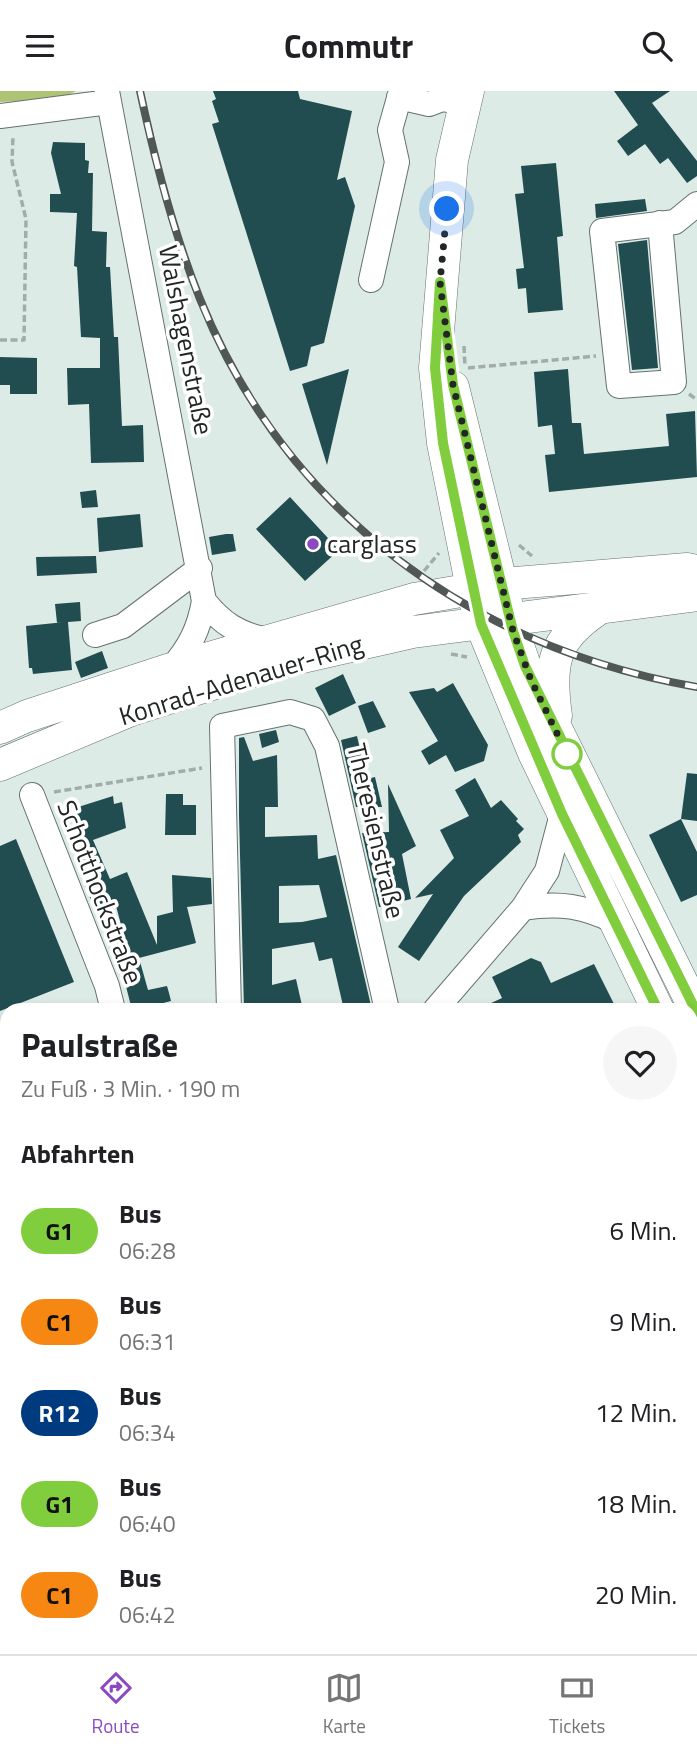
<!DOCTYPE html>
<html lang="de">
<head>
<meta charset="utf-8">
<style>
  :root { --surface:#fff; --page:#f6f6f6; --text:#202124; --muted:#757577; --line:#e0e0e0; --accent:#8b4abf }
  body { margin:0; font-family:"Titillium Web",sans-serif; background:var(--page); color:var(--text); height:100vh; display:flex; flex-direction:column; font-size:26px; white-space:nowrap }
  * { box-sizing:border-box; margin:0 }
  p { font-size:23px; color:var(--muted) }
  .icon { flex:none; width:38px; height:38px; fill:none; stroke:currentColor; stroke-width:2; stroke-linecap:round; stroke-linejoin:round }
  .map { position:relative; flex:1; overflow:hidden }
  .panel { position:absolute; left:0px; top:912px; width:698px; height:653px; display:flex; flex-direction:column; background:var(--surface); border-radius:21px 21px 0 0; box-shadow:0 4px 10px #0003 }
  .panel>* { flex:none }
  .badge { padding:0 14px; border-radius:23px; font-size:24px; line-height:46px }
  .you { position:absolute; width:35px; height:35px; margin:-18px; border:5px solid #fff; border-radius:50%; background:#1a73e8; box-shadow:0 0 0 10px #1a73e833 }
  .map>.badge { position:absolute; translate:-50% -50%; box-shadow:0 0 0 4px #fff }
  h2 { padding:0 21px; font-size:26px; line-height:63px }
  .round { display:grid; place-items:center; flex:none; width:74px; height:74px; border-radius:37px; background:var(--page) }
  .headline { display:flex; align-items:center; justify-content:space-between; height:119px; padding:0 21px }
  h1 { font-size:33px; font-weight:700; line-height:52px }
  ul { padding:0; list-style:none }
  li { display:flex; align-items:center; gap:21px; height:91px; padding:0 21px }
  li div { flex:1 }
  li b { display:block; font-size:26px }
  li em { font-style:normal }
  li .badge { min-width:77px; font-weight:700; text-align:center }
  header { display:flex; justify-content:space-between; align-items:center; height:91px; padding:0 21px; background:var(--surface); font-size:32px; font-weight:700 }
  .menu { display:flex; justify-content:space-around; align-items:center; height:98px; border-top:2px solid var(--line); background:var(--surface); font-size:19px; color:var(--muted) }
  .menu a { display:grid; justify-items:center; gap:4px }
  .menu .selected { color:var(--accent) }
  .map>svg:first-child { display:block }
  .green { fill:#afc375 }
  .building { fill:#224d50; fill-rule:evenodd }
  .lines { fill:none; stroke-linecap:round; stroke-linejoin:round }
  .minor-casing { stroke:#65726e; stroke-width:26 }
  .major-casing { stroke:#65726e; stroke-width:33 }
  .path { stroke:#a2adaa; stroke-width:3.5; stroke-dasharray:7 3.5; stroke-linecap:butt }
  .minor { stroke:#fff; stroke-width:24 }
  .major { stroke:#fff; stroke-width:32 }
  .rail-casing { stroke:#505755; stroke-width:8 }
  .rail { stroke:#fff; stroke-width:5; stroke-dasharray:16; stroke-linecap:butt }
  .line-casing { stroke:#fff; stroke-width:16 }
  .line { stroke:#80cd3d; stroke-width:10 }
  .walk { stroke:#222726; stroke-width:7; stroke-dasharray:0 12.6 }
  .poi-dot { fill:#8b4abf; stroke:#fff; stroke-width:2.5 }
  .stop-dot { fill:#fff; stroke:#80cd3d; stroke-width:3.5 }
  .labels { text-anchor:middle; stroke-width:7; stroke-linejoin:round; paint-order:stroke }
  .street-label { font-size:26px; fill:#222726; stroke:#fff }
  .poi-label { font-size:26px; fill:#222726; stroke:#fff; text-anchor:start }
</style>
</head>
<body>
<header><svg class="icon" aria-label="menu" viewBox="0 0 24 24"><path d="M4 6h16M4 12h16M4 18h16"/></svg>Commutr<svg class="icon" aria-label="search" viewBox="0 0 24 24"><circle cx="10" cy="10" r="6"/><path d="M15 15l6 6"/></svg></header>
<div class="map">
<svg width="697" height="1563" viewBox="0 0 697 1563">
  <rect width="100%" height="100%" fill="#ddebe7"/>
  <path class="green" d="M0 0H76L60 8 0 11Z
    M6 940 7 945V1036L0 1032V942Z"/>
  <path class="building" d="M213 0H298L300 8 352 20 337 89 345 86 355 115 324 252 311 256 307 275 290 280 212 33 219 31 212 10 216 8Z
    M614 0H670L652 12 697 70V85L687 92 668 67 660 73 645 53 628 65 617 50 638 34Z
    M53 51 85 52V69L89 70 88 82H93L92 140 107 141 106 176H110L114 246H118L122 335 143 334 144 371 91 372 89 313 68 314 67 277H100V247L81 246 77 176 74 175 77 122 50 121V103H61L51 62Z
    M556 72 563 145 557 146 563 219 528 222 526 197 518 198 516 178 524 177 515 103 524 102 521 75Z
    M645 108 647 120 596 127 595 113Z
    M647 149 658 277 632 279 618 153Z
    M0 266 37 267V303H10V294H0Z
    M349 278 327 374 302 293Z
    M568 278 572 332H581L584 363 669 355 666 323 695 320 697 386 549 401 545 364 555 363 552 334 538 336 534 281Z
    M96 399 98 416 82 417 80 401Z
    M290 406 339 459 305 490 256 438Z
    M140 423 143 456 99 461 97 427Z
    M226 443H233L236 460 212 464 209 446Z
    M96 465 97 482 37 485 36 466Z
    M80 511 81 530 68 531 72 579 33 583 32 577H29L26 535 65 531 57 532 55 513Z
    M102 560 108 577 81 587 75 571Z
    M343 583 356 612 329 625 315 597Z
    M453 592 488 654 484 670 455 681 446 664 429 674 421 660 438 650 409 601 434 597 437 601Z
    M373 610 386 636 368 642 358 615Z
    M276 639 279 651 262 657 259 643Z
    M357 645 367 688 375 686 382 716H356L341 649Z
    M244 646 253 670 277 664 278 716H265V746L317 744 318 768 336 764 372 919H344L332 867 319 870 314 851 272 858V894L296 888 303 919H244L239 725V647ZM319 794 327 826 302 831 279 832V795Z
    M687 682 697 683V730L681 728 697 761V804L681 811 649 744 681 728Z
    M475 687 491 717 501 709 518 728 516 730 524 738 518 744 521 751 464 805 419 870 398 856 433 803 415 807 454 767 440 739 469 725 455 699Z
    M388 693 416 755 402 763 411 808 379 816 362 742 389 741Z
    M166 703H183V714H196V744H165Z
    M113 705 114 713 122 711 126 737 93 749 110 788 127 781 157 854V825L173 821 172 784 211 787 212 813 187 816 196 852 139 867 148 899 167 895 169 902 171 910 152 915 153 919H132L115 852 125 849 115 811 95 819 83 789 88 786 72 745 82 740 75 717Z
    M16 748 74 891 0 920V755Z
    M531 867 541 871 551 892 594 873 617 919H476L502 907 492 886Z"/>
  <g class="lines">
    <g class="minor-casing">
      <path id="minor" d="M107 0 204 510C199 538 190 556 171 578
        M399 6 429 13 442 8 465 12
        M0 25 109 11
        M660 132 674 291 619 295 602 140 675 131 697 113
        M371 189 397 71 390 39 401 0
        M204 510C222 533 239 543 267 549
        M95 544 123 535 200 477
        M32 704 107 895 113 919
        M523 817C559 811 584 815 616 831
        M229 919 222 635 290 621 313 628 327 655 387 919
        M435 919 523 817 547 780 562 723
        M691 1057 697 1055
        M691 1368 697 1367
        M0 1383 7 1397
        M393 1558 395 1563"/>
    </g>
    <g class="major-casing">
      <path id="major" d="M468 0 452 69 435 277 443 352 472 497 481 533 534 662 658 919
        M453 296 513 540 525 575 697 922
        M556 625C549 574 552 549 597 519
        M0 637 27 625 171 578 414 508 502 493 687 478 697 480
        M0 674 131 619 281 571 413 541 697 504
        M691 988 697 1000"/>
    </g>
    <path class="path" d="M0 249H24L26 128 12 71 13 45
      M464 255 465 275
      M468 277 596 265
      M689 303 697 309
      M519 454 532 465
      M424 480 439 462
      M451 563 467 566
      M54 701 202 677
      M7 936V937
      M0 1037 7 1041
      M0 1438V1453"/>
    <use href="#minor" class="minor"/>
    <use href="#major" class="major"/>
    <g class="rail-casing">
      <path id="rail" d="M140 0C155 70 173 141 200 208 286 422 473 557 697 596"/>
    </g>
    <use href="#rail" class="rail"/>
  </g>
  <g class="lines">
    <g class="line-casing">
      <path id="line" d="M658 919 562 723 481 533 443 352 435 277 440 191 453 294 513 540 525 575 697 922"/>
    </g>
    <use href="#line" class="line"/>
    <path class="walk" d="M447 118 440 191 453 294 513 540 531 589 567 663"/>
  </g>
  <circle class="poi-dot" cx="313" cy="453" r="7"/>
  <circle class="stop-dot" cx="567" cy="663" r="14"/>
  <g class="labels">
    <g class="street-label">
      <text transform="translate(186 249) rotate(79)" y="9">Walshagenstraße</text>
      <text transform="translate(241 589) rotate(-17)" y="9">Konrad-Adenauer-Ring</text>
      <text transform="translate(376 740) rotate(77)" y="9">Theresienstraße</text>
      <text transform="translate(100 801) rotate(69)" y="9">Schotthockstraße</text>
    </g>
    <g class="poi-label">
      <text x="327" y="462">carglass</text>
    </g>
  </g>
</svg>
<div class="you" style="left:447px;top:118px"></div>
<section class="panel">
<div class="headline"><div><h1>Paulstraße</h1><p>Zu Fuß · 3 Min. · 190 m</p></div><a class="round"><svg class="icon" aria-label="heart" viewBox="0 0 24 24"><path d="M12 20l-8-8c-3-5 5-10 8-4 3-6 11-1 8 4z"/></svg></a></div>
<h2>Abfahrten</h2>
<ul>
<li><span class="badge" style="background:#80cd3d;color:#111">G1</span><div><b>Bus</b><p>06:28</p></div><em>6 Min.</em></li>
<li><span class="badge" style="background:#f68712;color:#111">C1</span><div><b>Bus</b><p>06:31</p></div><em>9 Min.</em></li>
<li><span class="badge" style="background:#003b80;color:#fff">R12</span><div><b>Bus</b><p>06:34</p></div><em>12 Min.</em></li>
<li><span class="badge" style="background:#80cd3d;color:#111">G1</span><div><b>Bus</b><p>06:40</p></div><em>18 Min.</em></li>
<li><span class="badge" style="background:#f68712;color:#111">C1</span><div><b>Bus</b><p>06:42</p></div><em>20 Min.</em></li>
</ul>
</section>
</div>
<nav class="menu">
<a class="selected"><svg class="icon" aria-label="directions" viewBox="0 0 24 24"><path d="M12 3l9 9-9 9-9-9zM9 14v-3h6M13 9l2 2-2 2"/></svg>Route</a>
<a><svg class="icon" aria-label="map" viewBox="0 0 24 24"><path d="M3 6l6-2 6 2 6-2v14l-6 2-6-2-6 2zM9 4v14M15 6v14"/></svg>Karte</a>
<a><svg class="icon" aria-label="tickets" viewBox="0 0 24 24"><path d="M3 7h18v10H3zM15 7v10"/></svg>Tickets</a>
</nav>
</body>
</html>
